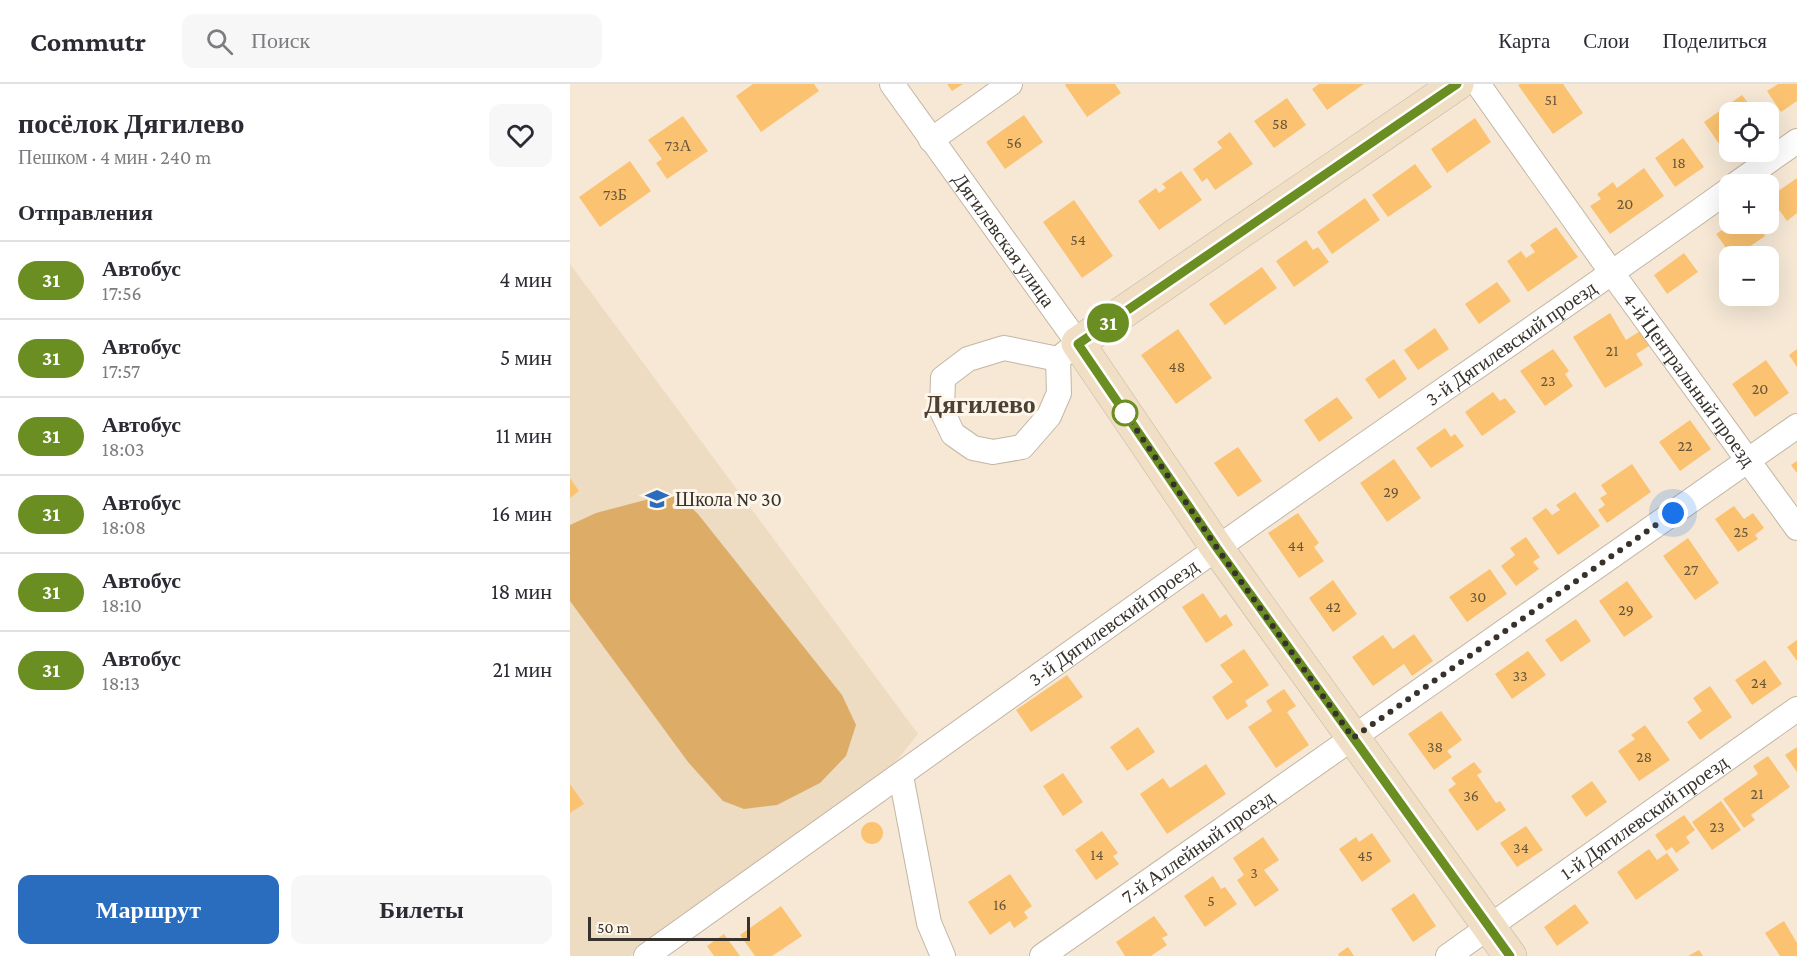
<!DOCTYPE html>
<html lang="ru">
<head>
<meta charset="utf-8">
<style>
  :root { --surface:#fff; --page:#f7f7f7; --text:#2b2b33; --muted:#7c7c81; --line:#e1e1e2; --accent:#2a6cbe }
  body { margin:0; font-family:"Crimson Pro",serif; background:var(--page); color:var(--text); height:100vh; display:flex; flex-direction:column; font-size:22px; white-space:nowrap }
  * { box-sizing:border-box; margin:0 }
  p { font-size:20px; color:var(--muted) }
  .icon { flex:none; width:33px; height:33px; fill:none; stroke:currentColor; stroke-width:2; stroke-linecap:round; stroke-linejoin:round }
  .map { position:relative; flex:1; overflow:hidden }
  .details { display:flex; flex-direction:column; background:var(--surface); width:570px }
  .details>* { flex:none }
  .badge { padding:0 12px; border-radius:20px; font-size:21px; line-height:39px }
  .buttons { position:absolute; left:1149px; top:18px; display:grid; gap:12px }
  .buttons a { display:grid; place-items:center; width:60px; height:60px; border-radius:12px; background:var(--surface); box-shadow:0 6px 24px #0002; font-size:30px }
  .scale { position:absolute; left:18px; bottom:15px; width:162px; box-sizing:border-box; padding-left:6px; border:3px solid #37322b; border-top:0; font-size:16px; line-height:21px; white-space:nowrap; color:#37322b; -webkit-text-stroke:4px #fef6ea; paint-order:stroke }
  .you { position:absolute; width:30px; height:30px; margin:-15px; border:4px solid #fff; border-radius:50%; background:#1a73e8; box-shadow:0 0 0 9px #1a73e833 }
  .map>.badge { position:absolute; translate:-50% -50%; box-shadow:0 0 0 3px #fff }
  h2 { padding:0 18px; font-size:22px; line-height:54px }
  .round { display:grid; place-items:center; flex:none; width:63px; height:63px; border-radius:12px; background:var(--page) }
  .headline { display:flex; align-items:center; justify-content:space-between; height:102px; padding:0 18px }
  h1 { font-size:28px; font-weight:700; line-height:45px }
  .cta { display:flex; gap:12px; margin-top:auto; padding:12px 18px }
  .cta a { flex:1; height:69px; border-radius:12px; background:var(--accent); color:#fff; font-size:24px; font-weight:700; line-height:69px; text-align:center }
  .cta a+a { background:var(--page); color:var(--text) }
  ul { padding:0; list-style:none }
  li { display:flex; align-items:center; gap:18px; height:78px; padding:0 18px; border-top:2px solid var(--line) }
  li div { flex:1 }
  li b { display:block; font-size:22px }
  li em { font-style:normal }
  li .badge { min-width:66px; font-weight:700; text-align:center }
  header { display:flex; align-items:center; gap:36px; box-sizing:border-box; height:84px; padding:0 30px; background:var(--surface); border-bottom:2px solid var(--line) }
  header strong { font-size:28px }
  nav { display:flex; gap:33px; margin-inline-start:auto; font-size:21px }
  .search { width:420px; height:54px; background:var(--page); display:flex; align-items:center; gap:15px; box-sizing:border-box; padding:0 21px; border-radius:12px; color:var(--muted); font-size:22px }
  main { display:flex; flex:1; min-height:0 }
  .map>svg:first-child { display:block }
  .built { fill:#eddbc2 }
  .garden { fill:#ddad68 }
  .building { fill:#fbc371 }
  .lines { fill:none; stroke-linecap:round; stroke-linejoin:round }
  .street-casing { stroke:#c3b6a4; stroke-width:26 }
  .secondary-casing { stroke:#c3b6a4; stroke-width:34 }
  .street { stroke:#fff; stroke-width:24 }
  .secondary { stroke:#f0dfc5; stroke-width:33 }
  .line-casing { stroke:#fff; stroke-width:14 }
  .line { stroke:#6b8e23; stroke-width:9 }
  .walk { stroke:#37322b; stroke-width:6; stroke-dasharray:0 10.8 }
  .stop-dot { fill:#fff; stroke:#6b8e23; stroke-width:3 }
  .labels { text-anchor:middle; stroke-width:6; stroke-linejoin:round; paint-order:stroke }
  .number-label { font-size:16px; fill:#68563c }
  .street-label { font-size:20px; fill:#37322b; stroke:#fef6ea }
  .poi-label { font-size:20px; fill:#37322b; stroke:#fef6ea; text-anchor:start }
  .district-label { font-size:26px; font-weight:bold; fill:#4c4132; stroke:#fef6ea }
</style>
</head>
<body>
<header>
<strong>Commutr</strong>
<div class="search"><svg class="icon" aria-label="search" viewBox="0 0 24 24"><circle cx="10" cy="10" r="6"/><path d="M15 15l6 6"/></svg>Поиск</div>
<nav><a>Карта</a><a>Слои</a><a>Поделиться</a></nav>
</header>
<main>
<section class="details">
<div class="headline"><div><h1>посёлок Дягилево</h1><p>Пешком · 4 мин · 240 m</p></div><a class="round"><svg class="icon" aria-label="heart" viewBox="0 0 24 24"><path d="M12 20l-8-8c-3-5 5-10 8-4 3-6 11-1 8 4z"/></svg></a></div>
<h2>Отправления</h2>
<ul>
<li><span class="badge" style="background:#6b8e23;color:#fff">31</span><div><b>Автобус</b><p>17:56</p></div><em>4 мин</em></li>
<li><span class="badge" style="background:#6b8e23;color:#fff">31</span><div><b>Автобус</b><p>17:57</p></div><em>5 мин</em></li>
<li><span class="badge" style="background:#6b8e23;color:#fff">31</span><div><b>Автобус</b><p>18:03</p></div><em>11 мин</em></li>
<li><span class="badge" style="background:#6b8e23;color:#fff">31</span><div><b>Автобус</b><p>18:08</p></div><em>16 мин</em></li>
<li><span class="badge" style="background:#6b8e23;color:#fff">31</span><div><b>Автобус</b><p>18:10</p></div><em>18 мин</em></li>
<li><span class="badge" style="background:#6b8e23;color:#fff">31</span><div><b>Автобус</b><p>18:13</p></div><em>21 мин</em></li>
</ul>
<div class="cta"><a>Маршрут</a><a>Билеты</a></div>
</section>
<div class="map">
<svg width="1227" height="872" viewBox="0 0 1227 872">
  <rect width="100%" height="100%" fill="#f6e8d5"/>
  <path class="built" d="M0 180 348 650 323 681 60 872H0Z"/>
  <path class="garden" d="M98 410 113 415 128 430 272 611 286 641 276 672 250 699 207 721 174 725 153 717 118 678 0 517V441L26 429Z"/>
  <path class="building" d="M183 0H244L249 7 191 48 166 12Z
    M377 0H393L382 7Z
    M496 0H545L551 9 517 33 495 1Z
    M749 0H794L757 26 742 5Z
    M950 0H993L1013 29 983 50 948 1Z
    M1208 0H1227V17L1211 28 1197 7Z
    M1172 11 1185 28H1160V63L1154 67 1134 38Z
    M717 14 736 41 704 64 684 37Z
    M454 31 473 58 435 85 416 58Z
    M113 32 138 67 97 95 86 79 92 75 78 56Z
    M905 34 921 58 877 89 861 65Z
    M660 48 683 80 645 106 637 94 632 98 623 85 652 64 647 58Z
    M1113 54 1134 83 1105 103 1085 74Z
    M60 77 81 107 30 143 9 113Z
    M845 80 862 103 818 133 802 111Z
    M1074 84 1094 112 1040 150 1020 122 1031 115 1027 110 1043 98 1047 104Z
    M611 87 632 116 589 146 568 117 586 104 589 109 596 104 592 100Z
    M1227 94V129L1217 137 1200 113Z
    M795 114 810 136 762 170 747 148Z
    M504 116 543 172 512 194 473 138Z
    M1161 140H1187L1195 152 1166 172H1162L1146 150Z
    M986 143 1008 173 958 208 937 177 951 167 956 174 965 168 960 161Z
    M736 156 743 166 748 163 759 178 724 203 706 177Z
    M1114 169 1128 188 1097 210 1084 191Z
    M692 183 707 204 655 241 639 220Z
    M927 198 941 217 909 240 895 220Z
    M1040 229 1056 256 1070 247 1079 262 1066 270 1073 281 1035 304 1003 253Z
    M865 244 879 265 848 286 834 266Z
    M608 245 642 294 606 320 571 271Z
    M983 265 999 287 995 290 1003 302 975 322 950 287Z
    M1227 265V283L1219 271Z
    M824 275 837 295 809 315 795 295Z
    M1196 276 1219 309 1185 333 1162 300Z
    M923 308 930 317 935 314 946 328 912 352 895 328Z
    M767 313 783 334 749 358 734 336Z
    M1120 336 1141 365 1110 387 1089 358Z
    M875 344 881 353 885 350 894 362 861 384 846 364Z
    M668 363 692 397 668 413 644 379Z
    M824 375 851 414 817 438 790 399Z
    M1227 377V389L1221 381Z
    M1062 380 1081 408 1037 439 1028 426 1035 421 1030 414 1037 410 1031 401Z
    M0 394 9 407 0 414Z
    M1005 408 1030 442 988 471 962 434 976 424 982 431 990 426 986 421Z
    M1164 422 1174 435 1183 429 1194 444 1185 451 1188 455 1168 468 1145 435Z
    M728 429 749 459 744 463 754 477 729 494 698 449Z
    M956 453 970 473 963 478 969 485 946 502 931 482 945 471 940 464Z
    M1118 454 1149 499 1125 516 1093 472Z
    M920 485 937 510 897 538 879 513Z
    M763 496 787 530 763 548 739 514Z
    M1057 497 1083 533 1054 553 1029 517Z
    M633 509 650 534 656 530 663 541 636 559 612 523Z
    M1006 535 1021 557 991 578 975 556Z
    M844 550 863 577 842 592 834 580 803 602 782 573 813 551 823 565Z
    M1227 556V577L1217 563Z
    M674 565 699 601 675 617 678 622 657 636 642 613 663 598 650 581Z
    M958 567 976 591 942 615 925 590Z
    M1195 576 1212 600 1182 621 1165 596Z
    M497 591 513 613 461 648 446 626Z
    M1140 602 1162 633 1130 656 1117 638 1132 627 1123 614Z
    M714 605 726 622 717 628 739 661 706 684 678 643 702 627 696 617Z
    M871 627 892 656 877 667 882 673 864 686 838 650Z
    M1075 641 1100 676 1069 697 1048 667 1065 655 1061 651Z
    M568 643 585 668 557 687 540 663Z
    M1227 663V688L1215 671Z
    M1198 672 1220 703 1181 731 1185 736 1174 744 1153 715 1188 690 1183 682Z
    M904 678 912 688 907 691 926 719 930 717 936 726 907 747 878 706 886 700 881 694Z
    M636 680 656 710 597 750 570 710 593 694 600 704Z
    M493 689 513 718 493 732 473 702Z
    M1022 697 1037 718 1016 733 1001 712Z
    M0 700 14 720 0 729Z
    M1151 717 1171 746 1142 766 1122 738Z
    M1114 731 1125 746 1116 753 1120 759 1106 769 1102 763 1096 767 1085 751Z
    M291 749a11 11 0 1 1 22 0a11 11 0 1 1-22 0Z
    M956 742 973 766 947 783 930 759Z
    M532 747 548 769 543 772 549 780 526 796 505 766Z
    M802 749 821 777 792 798 769 765 786 753 789 758Z
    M693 753 709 776 694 786 709 806 685 823 667 796 674 791 663 774Z
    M1079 765 1087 776 1097 769 1109 786 1066 816 1047 788Z
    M440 790 462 822 454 828 458 834 444 844 440 837 420 851 398 818Z
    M643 792 651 805 655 803 667 820 635 843 614 812Z
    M844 809 866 842 843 858 821 825Z
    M1005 820 1019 839 987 862 974 843Z
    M211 822 232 852 202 872H185L170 851Z
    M584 832 598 851 592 854 597 861 581 872H555L546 858Z
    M1214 837 1227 859V872H1210L1195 849Z
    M154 850 170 872H144L137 862Z
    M778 863 784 872H769L768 870Z
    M1129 866 1133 872H1118Z"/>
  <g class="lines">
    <g class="street-casing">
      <g id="street">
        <path id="s1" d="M322 0 508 259 488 275 434 264 398 275 373 294 372 327 383 350 403 364 423 368 452 363 479 332 489 309 488 275"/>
        <path id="s2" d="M908 0 1042 189 1227 444"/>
        <path d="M361 56 440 0"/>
        <path d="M1166 100 1227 57"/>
        <path d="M331 692 359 839 373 872"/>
        <path id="s3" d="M76 872C267 737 456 600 646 465 816 344 990 227 1160 105"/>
        <path id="s4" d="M472 872 1227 342"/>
        <path id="s5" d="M878 872 1227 625"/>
      </g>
    </g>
    <g class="secondary-casing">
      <path id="secondary" d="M887 0 508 259 647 464 940 872"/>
    </g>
    <use href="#street" class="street"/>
    <use href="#secondary" class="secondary"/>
  </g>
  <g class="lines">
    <g class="line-casing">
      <path id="line" d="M887 0 508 260 647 464 940 872"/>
    </g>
    <use href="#line" class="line"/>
    <path class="walk" d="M555 329 647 464 783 654 1103 429"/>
  </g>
  <defs>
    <g id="school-bare" transform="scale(1.8)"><path d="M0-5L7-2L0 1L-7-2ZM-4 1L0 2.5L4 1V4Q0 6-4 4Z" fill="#2a6cbe" stroke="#fef6ea" stroke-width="2.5" paint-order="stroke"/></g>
  </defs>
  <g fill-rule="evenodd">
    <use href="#school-bare" x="87" y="415"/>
  </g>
  <circle class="stop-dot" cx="555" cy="329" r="12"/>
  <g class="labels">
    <g class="number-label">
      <text x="981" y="21">51</text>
      <text x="710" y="45">58</text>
      <text x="444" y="64">56</text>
      <text x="108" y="67">73А</text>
      <text x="1109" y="84">18</text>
      <text x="45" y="116">73Б</text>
      <text x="1055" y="125">20</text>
      <text x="508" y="161">54</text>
      <text x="1042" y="272">21</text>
      <text x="607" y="288">48</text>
      <text x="978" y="302">23</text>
      <text x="1190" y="310">20</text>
      <text x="1115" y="367">22</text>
      <text x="821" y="413">29</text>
      <text x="1171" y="453">25</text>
      <text x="726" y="467">44</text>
      <text x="1121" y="491">27</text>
      <text x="908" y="518">30</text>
      <text x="763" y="528">42</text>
      <text x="1056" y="531">29</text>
      <text x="950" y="597">33</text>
      <text x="1189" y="604">24</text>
      <text x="865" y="668">38</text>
      <text x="1074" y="678">28</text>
      <text x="1187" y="715">21</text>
      <text x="901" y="717">36</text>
      <text x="1147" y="748">23</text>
      <text x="951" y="769">34</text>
      <text x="527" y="776">14</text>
      <text x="795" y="777">45</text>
      <text x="684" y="794">3</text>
      <text x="641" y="822">5</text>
      <text x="430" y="826">16</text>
    </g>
    <g class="street-label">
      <text dy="7" stroke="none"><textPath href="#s1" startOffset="192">Дягилевская улица</textPath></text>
      <text dy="7" stroke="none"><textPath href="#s3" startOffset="1060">3-й Дягилевский проезд</textPath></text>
      <text dy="7" stroke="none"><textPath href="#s2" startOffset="363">4-й Центральный проезд</textPath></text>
      <text dy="7" stroke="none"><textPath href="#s3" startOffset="574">3-й Дягилевский проезд</textPath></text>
      <text dy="7" stroke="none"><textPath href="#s5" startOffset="240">1-й Дягилевский проезд</textPath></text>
      <text dy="7" stroke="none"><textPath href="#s4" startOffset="190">7-й Аллейный проезд</textPath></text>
    </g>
    <g class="poi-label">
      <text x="105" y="422">Школа № 30</text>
    </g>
    <g class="district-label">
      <text x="410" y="329">Дягилево</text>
    </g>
  </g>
</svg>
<div class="buttons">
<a><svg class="icon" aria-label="locate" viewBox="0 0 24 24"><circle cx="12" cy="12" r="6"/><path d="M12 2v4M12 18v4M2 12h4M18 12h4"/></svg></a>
<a>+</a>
<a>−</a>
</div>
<div class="scale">50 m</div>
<div class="you" style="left:1103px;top:429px"></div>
<b class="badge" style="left:538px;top:239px;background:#6b8e23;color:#fff">31</b>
</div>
</main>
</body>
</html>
